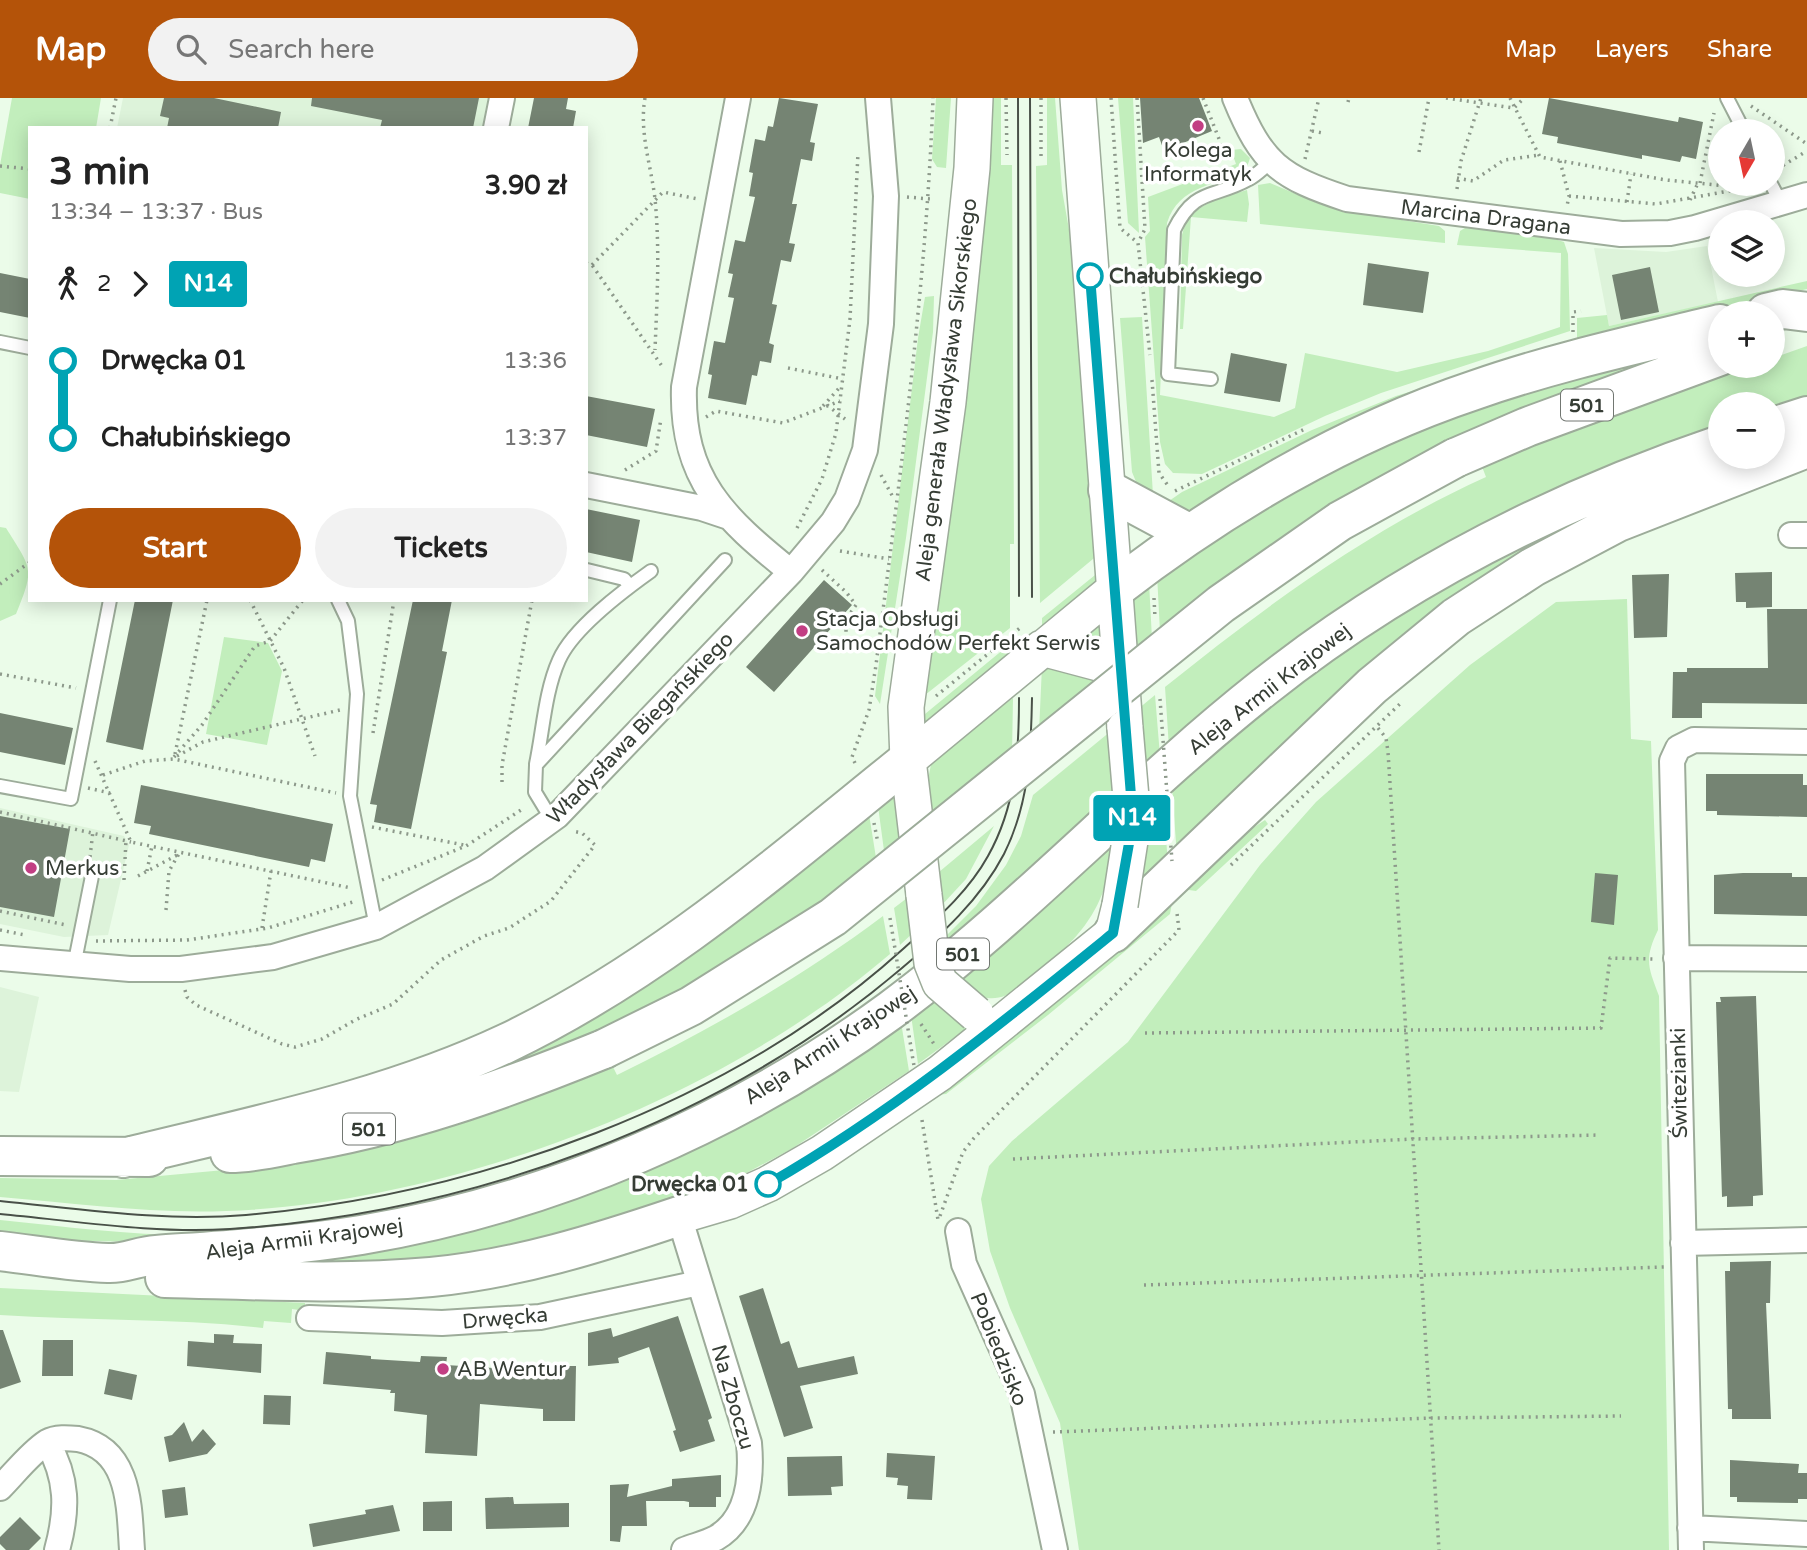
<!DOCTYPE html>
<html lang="en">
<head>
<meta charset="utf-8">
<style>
  :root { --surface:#fff; --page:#f2f2f2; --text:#222; --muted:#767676; --accent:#b45309 }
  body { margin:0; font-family:"Varela Round",sans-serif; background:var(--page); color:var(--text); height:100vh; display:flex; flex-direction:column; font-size:26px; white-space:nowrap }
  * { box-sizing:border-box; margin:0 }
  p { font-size:23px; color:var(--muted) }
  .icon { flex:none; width:38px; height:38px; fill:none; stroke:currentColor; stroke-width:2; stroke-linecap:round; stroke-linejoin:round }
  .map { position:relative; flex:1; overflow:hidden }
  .details { position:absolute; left:28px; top:28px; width:560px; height:476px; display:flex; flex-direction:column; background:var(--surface); border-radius:0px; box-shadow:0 4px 18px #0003 }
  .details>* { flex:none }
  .badge { padding:0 14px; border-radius:5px; font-size:24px; line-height:46px }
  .needle { width:46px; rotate:189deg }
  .tools { position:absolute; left:1708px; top:21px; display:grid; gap:14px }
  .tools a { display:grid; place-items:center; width:77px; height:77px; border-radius:50%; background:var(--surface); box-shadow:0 4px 18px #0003; font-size:35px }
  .map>.badge { position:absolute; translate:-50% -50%; box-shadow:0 0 0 4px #fff }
  .legs { display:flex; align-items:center; gap:10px; height:77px; padding:0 21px; font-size:23px }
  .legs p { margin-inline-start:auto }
  .head { display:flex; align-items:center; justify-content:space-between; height:119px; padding:0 21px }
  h1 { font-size:38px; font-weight:800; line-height:52px }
  .cta { display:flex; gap:14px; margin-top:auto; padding:14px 21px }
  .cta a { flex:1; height:80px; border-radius:42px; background:var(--accent); color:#fff; font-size:28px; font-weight:800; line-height:80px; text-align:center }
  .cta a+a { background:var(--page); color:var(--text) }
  ul { padding:0 21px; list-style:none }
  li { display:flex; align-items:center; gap:24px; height:77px; font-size:26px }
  li i { display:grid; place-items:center; width:10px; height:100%; margin:0 9px; background:currentColor }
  li i::after { content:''; width:18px; height:18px; margin:-9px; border:5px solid; border-radius:50%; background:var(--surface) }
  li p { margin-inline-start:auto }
  li:first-child i { background:linear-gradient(#0000 50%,currentColor 0) }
  li:last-child i { background:linear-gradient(currentColor 50%,#0000 0) }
  header { display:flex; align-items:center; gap:42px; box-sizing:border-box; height:98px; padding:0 35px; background:var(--accent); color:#fff }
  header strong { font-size:33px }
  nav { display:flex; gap:38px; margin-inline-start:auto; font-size:24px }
  .search { width:490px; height:63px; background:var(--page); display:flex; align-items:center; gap:18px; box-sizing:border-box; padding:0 24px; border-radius:38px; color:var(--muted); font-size:26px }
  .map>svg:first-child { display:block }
  .built { fill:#ddf3da }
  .green { fill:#c2eebc }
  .building { fill:#758473 }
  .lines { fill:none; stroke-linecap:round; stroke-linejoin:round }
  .lane-casing { stroke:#9dac9a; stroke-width:16 }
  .street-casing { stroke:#9dac9a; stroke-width:28 }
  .secondary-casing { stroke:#9dac9a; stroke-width:38 }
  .primary-casing { stroke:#9dac9a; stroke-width:42 }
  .path { stroke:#8d998b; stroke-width:3.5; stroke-dasharray:2 5; stroke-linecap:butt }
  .lane { stroke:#fff; stroke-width:12 }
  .street { stroke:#fff; stroke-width:24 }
  .secondary { stroke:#fff; stroke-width:35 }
  .primary { stroke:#fff; stroke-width:38 }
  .tram { stroke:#495148; stroke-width:2 }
  .secondary-bridge-casing { stroke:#9dac9a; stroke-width:38; stroke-linecap:butt }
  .primary-bridge-casing { stroke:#9dac9a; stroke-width:42; stroke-linecap:butt }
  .path-bridge { stroke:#8d998b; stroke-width:3.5; stroke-dasharray:2 5; stroke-linecap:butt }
  .secondary-bridge { stroke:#fff; stroke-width:35 }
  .primary-bridge { stroke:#fff; stroke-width:38 }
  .line-1-casing { stroke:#fff; stroke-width:16 }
  .line-1 { stroke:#00a3b4; stroke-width:10 }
  .poi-dot { fill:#c23e83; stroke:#fff; stroke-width:2.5 }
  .stop-1-dot { fill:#fff; stroke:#00a3b4; stroke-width:3.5 }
  .labels { text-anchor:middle; stroke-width:7; stroke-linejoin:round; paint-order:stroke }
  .shield { fill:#fff; stroke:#727772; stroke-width:2 }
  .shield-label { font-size:19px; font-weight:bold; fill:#363d35 }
  .poi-label { font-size:21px; fill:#363d35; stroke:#fff; text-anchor:start }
  .street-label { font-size:21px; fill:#363d35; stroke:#fff }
  .stop-label { font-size:21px; font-weight:bold; fill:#363d35; stroke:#fff; text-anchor:start }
</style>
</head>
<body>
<header>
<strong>Map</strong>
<div class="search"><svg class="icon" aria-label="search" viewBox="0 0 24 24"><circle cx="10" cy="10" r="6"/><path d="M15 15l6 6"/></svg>Search here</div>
<nav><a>Map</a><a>Layers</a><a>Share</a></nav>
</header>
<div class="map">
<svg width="1807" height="1452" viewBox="0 0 1807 1452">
  <rect width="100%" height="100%" fill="#ebfce9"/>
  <path class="built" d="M123 0H488L482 30H117Z
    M1707 148 1718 204 1609 228 1594 150 1666 154Z
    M0 710 124 738 129 747 108 837 64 839 0 826Z
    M0 889 39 899 19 994 0 993Z"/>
  <path class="green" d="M12 0H101L96 30H30V101L0 95V67Z
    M936 0H951L946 70 937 69 932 61Z
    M987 0H1001V67H1012L1014 446H1010V530L925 597Z
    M1047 0H1055L1062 92 1078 182 1099 456 1040 505 1036 68 1047 67Z
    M1118 0H1133L1139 135 1128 125Z
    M1241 51 1250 60 1246 72C1216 88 1179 87 1167 125L1160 297 1274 319 1295 310 1305 255 1397 274 1488 253 1560 229 1561 155 1457 147 1460 133 1465 130 1548 139 1564 144 1568 156 1570 233 1381 295 1325 318 1202 376 1173 375 1165 366 1160 344 1145 139 1150 133 1148 99 1236 66 1231 52Z
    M1270 85 1320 106 1346 113 1439 128 1445 133V145L1260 126 1258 87Z
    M1247 92 1249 106 1247 124 1191 119 1183 231H1180L1182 137C1189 106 1220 100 1247 92Z
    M1807 183V191L1582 245 1193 411 1180 413 1169 403 1182 394 1312 332 1396 298 1577 242V220L1607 217 1609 228Z
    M934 198 933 234 906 440 880 606 875 598 918 240 925 199Z
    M1142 219 1153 397 1139 391 1132 374 1120 220Z
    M1720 240 1579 292 1160 534 1157 476 1321 374 1477 305Z
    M1807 248V303L1773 314V306H1720V332L1670 349 1169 650 1165 589C1266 508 1367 433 1486 379L1481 366 1721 277 1748 268H1773V260Z
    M1612 413 1177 759 1172 689 1216 649 1383 522 1568 422Z
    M0 429 6 430C32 472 35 469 16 516L0 523Z
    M1100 473 1101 484 1042 534V520Z
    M1149 484 1152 541 1133 557 1129 497Z
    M1627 501 1631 641 1651 643 1658 832C1644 861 1648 869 1659 898L1669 1452H1079L1060 1325 1010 1210 990 1153 981 1101 989 1068 1012 1043 1128 944 1260 767 1316 704 1470 567 1556 504Z
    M1102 520 1104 559 1074 544Z
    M224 539 268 545 282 573 267 647 206 636Z
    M1010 546V560L924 631 925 616Z
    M1042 568 1090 576 1097 586 1039 634Z
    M1155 597 1160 658 1142 675 1138 611Z
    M1013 600 1012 656 932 722 928 681 932 662Z
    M1111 633 1117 697 945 852 944 840 976 808 1006 767 1021 738 1033 697Z
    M899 686 907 743 885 760 878 708Z
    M1163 697 1168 767 1137 786 1146 712Z
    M869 716 877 766 727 871 545 961 374 1009Z
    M1265 722 1268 726 1196 793 1182 791 1233 743Z
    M994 728 966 781 941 808 939 774Z
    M1118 738C1104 809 1090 831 1035 877 1022 888 1007 902 988 900 977 900 965 888 955 882Z
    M911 797 915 833 900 847 894 810Z
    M1172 805 1170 816 1048 917 946 996 935 997Z
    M883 818 890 856C720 1002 451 1105 226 1113 151 1116 75 1105 0 1099V1080L116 1082 246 1070 611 965 617 977C711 931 799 881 883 818Z
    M895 884 896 891C644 1085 314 1166 0 1138V1122C70 1129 141 1139 211 1137 446 1133 711 1029 895 884Z
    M934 899 974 925 918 966 911 917Z
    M901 924 909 973 793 1050 726 1086 499 1162 202 1170 365 1152Z
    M0 1190 305 1205V1213L292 1211 291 1225 264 1223 263 1230C178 1220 88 1223 0 1217Z"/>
  <path class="building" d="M164 0H214L281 14 278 30H167L169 20 160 18Z
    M312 0H479L473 30H380L382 22 311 8Z
    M534 0H568L566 11 576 13 573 30H528Z
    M779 0 818 6 810 44 815 45 812 63 801 61 792 106H797L789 145 795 146 791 164 781 162 772 206 777 207 769 245 774 247 771 265 760 263 757 278 752 277 746 307 708 300 712 277 708 276 714 243 725 245 734 200 728 199 733 176 728 175 735 142 745 144 755 99 749 98 753 75 749 74 755 41 765 43 768 28 773 29Z
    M1140 0H1199L1212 33 1164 53 1159 39 1143 45Z
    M1549 0 1678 24 1679 19 1703 24 1696 61 1682 58 1680 64 1642 57V61L1557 45 1558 39 1542 36Z
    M1368 165 1429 174 1423 215 1363 207Z
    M1650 169 1659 214 1621 222 1612 177Z
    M0 175 30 181V220L0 214Z
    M1231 255 1287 266 1280 304 1224 295Z
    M586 298 655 311 647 349 586 337Z
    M586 411 640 422 632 464 586 454Z
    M1772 474V509L1746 510V504H1736L1735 475Z
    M1669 476 1667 539 1634 540 1632 477Z
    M824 482 852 507 774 594 746 569Z
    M135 502H173L143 652 106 644Z
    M413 502H452L442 553 447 554 411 731 374 724 377 707 370 706Z
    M1767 511H1807V606L1702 605V620H1672L1673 574H1687V570H1768Z
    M0 615 73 630 65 667 0 654Z
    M1706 676H1803V687H1807V719L1717 717V713H1706Z
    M141 687 333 726 325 764 311 761 309 769 149 736 151 728 134 725Z
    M0 718 70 731 54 819 0 809Z
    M1595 775 1618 777 1614 827 1591 824Z
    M1743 775H1792V779H1807V818L1714 816V777Z
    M1756 898 1763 1097 1753 1098V1108L1727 1109V1098L1722 1099 1721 1066 1716 904H1721L1720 899Z
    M1771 1163 1770 1205H1766L1771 1321H1732V1311H1728L1725 1173H1730V1164Z
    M763 1190 781 1246 789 1243 798 1270 854 1258 858 1276 800 1288 813 1330 784 1339 739 1198Z
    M678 1218 712 1320 708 1322 715 1343 680 1354 673 1333 676 1332 649 1249 618 1260 619 1265 588 1268V1235L611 1230 613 1239Z
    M0 1232H3L21 1284 0 1291Z
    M214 1236 234 1237 233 1245 262 1246 261 1275 187 1268 188 1243 214 1245Z
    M43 1242H73V1278H42Z
    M326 1254 371 1258V1261L420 1264 421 1258 447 1259 446 1267 494 1270 543 1272V1268H576L575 1323H543V1311L480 1306 477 1358 425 1355 427 1317 394 1313 395 1295H390L391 1292 323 1286Z
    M109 1271 137 1277 132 1302 104 1296Z
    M264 1297 291 1298 290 1327 263 1326Z
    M184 1324 192 1344 203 1331 216 1346 207 1356 169 1364 164 1339 172 1337Z
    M887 1355 935 1358 932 1402 907 1401 908 1388 897 1387 898 1380 886 1379Z
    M842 1358 843 1388 831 1389 832 1397 788 1398 787 1359Z
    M1730 1362 1799 1366 1798 1375H1807V1401H1798V1405L1737 1404V1399H1730Z
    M721 1377V1399H716V1409H689V1404L684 1403H646L647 1428H622L620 1444 610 1443V1387L629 1386 627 1399 672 1388V1381Z
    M185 1389 188 1417 165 1420 162 1392Z
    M513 1399 514 1406 569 1405V1429L486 1431 485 1400Z
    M452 1403V1433H423V1404Z
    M393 1407 400 1433 313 1449 309 1426 366 1416 365 1412Z
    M20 1419 41 1440 29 1452H6L0 1446V1439Z"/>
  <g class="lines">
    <g class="lane-casing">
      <path id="lane" d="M1727 0 1744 33
        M1771 86 1781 105
        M0 244 30 250
        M1211 281 1168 276 1174 132C1195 89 1213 101 1249 81 1257 77 1264 69 1271 64
        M587 472 624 481 630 488
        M338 502 348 523 357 596 350 698 376 829
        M536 666C543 633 545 593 559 562 573 530 623 493 651 473
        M0 688 71 701 110 502
        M552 722 535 694 536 667 725 462
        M74 868 93 773"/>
    </g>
    <g class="street-casing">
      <path id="street" d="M738 0 684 289C681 381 724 420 791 474
        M1235 0C1262 66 1280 79 1347 101L1621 136 1670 135 1695 130 1807 97
        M496 30 502 0
        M586 387 702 410 729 419
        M1791 437H1807
        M0 860 130 871H181L273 859 376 829 485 770 557 718 791 474 833 424 847 401 865 352 881 226 886 98 878 0
        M1676 860 1807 861
        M679 1118 749 1345C752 1378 749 1421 716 1440 707 1445 694 1448 684 1452
        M958 1133 964 1166 1022 1296 1055 1452
        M1683 1145 1807 1142
        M309 1220 442 1225 540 1219 699 1185
        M47 1344C68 1380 68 1412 57 1452
        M0 1390C14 1376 30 1355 47 1344 56 1339 68 1340 78 1341 131 1351 129 1410 132 1452
        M1690 1430 1807 1436
        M1691 1452 1672 663 1678 650 1694 642 1807 644"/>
    </g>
    <g class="secondary-casing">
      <path id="secondary" d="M1078 0 1125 630
        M1042 550 1121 571
        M908 662 1115 491
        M924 797 908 662 906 609 948 304 972 70 975 0
        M679 1118 730 1103 768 1086 822 1055 940 975 1113 835 1120 807"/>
    </g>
    <g class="primary-casing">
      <path id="primary" d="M1766 215 1783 211 1807 214
        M1773 329 1807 318
        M1455 360 1527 329 1720 258
        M1108 392 1190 436
        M1115 491C1222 408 1346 335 1475 292 1555 264 1638 246 1720 226
        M1113 835 1372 588 1456 519 1533 469 1618 424 1807 350
        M230 1055C251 1055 273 1050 293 1046 401 1029 503 992 604 951
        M0 1058 149 1059
        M123 1060C252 1028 386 1002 507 945 657 873 780 765 908 662
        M0 1153C35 1157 72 1164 108 1165 124 1166 139 1158 156 1157 224 1152 293 1148 361 1137 549 1106 737 1025 891 912 1023 814 1134 692 1263 590 1400 481 1554 403 1720 347
        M165 1180C254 1182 343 1187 431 1179 516 1171 599 1145 679 1118"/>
    </g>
    <path class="path" d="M645 0C639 34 651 67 655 101 660 152 657 201 655 252
      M1006 0 1007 57
      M1041 0V58
      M1111 0 1120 130 1138 145 1150 257
      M1137 0 1145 131 1138 145
      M1203 0 1221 46
      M1446 0 1514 10 1524 0
      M1510 0 1540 59 1666 82 1737 89
      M1348 4 1349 0
      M1751 8 1807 46
      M110 30 116 0
      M1312 33 1323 35
      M1419 54 1429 0
      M1305 61 1319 0
      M1560 63 1569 98 1567 108
      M0 68 30 71
      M1777 71 1807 53
      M1457 80 1473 83 1504 62 1539 57
      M1700 85 1714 15
      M1457 91 1461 63 1481 0
      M1569 98 1656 106 1746 90
      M907 99 930 101
      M1690 102 1698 85
      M1627 104 1631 76
      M586 165 592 167 664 271
      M592 167 663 94 698 101
      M1573 234V214L1581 213
      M788 270 843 281
      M1152 282 1159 375 1169 389
      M827 307 845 321
      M823 308 841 288
      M706 319 716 313 783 325 840 303
      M625 372 656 353 661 320
      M881 377 894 401
      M1175 393 1307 330
      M797 430 822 381 836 335 850 221 858 55
      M840 453 889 461
      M822 472 846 494 856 507 846 521V538
      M0 486 30 464
      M1154 500 1155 520
      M250 502 284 570 315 658
      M0 576 76 590
      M936 598 1020 530
      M1378 630 1386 640 1388 654 1439 1452
      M373 635 394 502
      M175 656 207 502
      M177 658 203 644 340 612
      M174 659 202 627 255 548 270 543 303 502
      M95 663 131 744 351 790
      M855 665 852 659 869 612 876 567C900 378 926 190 933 0
      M103 677 145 663 174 661 336 695
      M502 684V667L532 502
      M88 690 110 695
      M0 714 131 744
      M874 725 878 745
      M372 729 464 747
      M90 759 93 733
      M1231 767 1403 603
      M147 773 152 748
      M138 778 179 756
      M124 782 126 742
      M382 782 466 748 524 710
      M166 812 169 773 180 754
      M0 813 66 827
      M262 830 271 773
      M0 832 25 837
      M96 843 187 842 268 830 356 803
      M185 892 187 899 196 907 282 946 295 949 322 941 355 922 393 906 441 862 484 838 509 830 551 803 595 747 582 735 572 733
      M921 926 934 946
      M1145 935 1601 930 1610 860 1653 861
      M922 1022 938 1122
      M1013 1061 1413 1041 1600 1037
      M940 1118 963 1054 974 1040 1179 832 1177 815
      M1144 1187 1664 1169
      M1053 1334 1431 1320 1621 1318"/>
    <use href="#lane" class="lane"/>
    <use href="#street" class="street"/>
    <use href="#secondary" class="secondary"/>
    <use href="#primary" class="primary"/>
    <path class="tram" d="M1018 0 1019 498
      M1030 0 1032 499
      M0 1103C81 1111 164 1124 246 1117 475 1097 731 1007 903 851 934 823 967 796 988 758 1016 708 1019 656 1019 600
      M0 1116C76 1123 154 1136 230 1131 469 1115 719 1026 902 870 941 837 980 802 1004 756 1029 706 1031 655 1032 600"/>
    <g class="secondary-bridge-casing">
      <path id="secondary-bridge" d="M924 797 932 865 940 885 976 916
        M1120 807 1133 723 1125 630"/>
    </g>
    <g class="primary-bridge-casing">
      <path id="primary-bridge" d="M604 951 691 908 833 819 1221 506 1340 423 1455 360"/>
    </g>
    <path class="path-bridge" d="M1160 601 1172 763
      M890 820 914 968"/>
    <use href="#secondary-bridge" class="secondary-bridge"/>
    <use href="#primary-bridge" class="primary-bridge"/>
  </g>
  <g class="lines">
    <g class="line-1-casing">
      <path id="line-1" d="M768 1086C892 1015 1002 925 1113 835L1133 723 1090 178"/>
    </g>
    <use href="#line-1" class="line-1"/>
  </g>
  <g class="poi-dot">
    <circle cx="1198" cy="28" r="7"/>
    <circle cx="802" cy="533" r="7"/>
    <circle cx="31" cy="770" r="7"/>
    <circle cx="443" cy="1271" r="7"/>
  </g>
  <g class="stop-1-dot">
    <circle cx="1090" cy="178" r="12"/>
    <circle cx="768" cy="1086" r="12"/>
  </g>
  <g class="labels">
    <g class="shield">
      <rect x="1561" y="291.5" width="52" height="31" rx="5"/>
      <rect x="937" y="840.5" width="52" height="31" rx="5"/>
      <rect x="343" y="1015.5" width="52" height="31" rx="5"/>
    </g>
    <g class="shield-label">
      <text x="1587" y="314">501</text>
      <text x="963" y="863">501</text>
      <text x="369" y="1038">501</text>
    </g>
    <g class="poi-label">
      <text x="1198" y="59" text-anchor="middle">Kolega<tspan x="1198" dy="24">Informatyk</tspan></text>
      <text x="816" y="528">Stacja Obsługi<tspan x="816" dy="24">Samochodów Perfekt Serwis</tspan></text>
      <text x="45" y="777">Merkus</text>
      <text x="457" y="1278">AB Wentur</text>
    </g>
    <g class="street-label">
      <text transform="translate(1486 119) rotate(7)" y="7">Marcina Dragana</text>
      <text transform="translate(946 292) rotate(-83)" y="7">Aleja generała Władysława Sikorskiego</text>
      <text transform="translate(1269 591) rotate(-38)" y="7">Aleja Armii Krajowej</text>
      <text transform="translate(640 630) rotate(-46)" y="7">Władysława Biegańskiego</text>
      <text transform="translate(830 947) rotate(-33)" y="7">Aleja Armii Krajowej</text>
      <text transform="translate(1679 985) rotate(-91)" y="7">Świtezianki</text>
      <text transform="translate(304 1141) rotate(-8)" y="7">Aleja Armii Krajowej</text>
      <text transform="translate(505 1220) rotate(-5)" y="7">Drwęcka</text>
      <text transform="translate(999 1251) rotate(68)" y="7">Pobiedzisko</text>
      <text transform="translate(733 1299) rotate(74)" y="7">Na Zboczu</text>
    </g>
    <g class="stop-label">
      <text x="1109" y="185">Chałubińskiego</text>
      <text x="749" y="1093" text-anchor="end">Drwęcka 01</text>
    </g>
  </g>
</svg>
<div class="tools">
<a><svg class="needle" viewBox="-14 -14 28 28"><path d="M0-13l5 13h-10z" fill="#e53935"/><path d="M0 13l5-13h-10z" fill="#767676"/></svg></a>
<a><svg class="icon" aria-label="layers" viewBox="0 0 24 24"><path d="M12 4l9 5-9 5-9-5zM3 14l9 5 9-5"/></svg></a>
<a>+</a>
<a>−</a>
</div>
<b class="badge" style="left:1132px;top:720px;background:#00a3b4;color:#fff">N14</b>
<section class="details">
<div class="head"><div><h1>3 min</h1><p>13:34 – 13:37 · Bus</p></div><b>3.90 zł</b></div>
<div class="legs"><svg class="icon" aria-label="walk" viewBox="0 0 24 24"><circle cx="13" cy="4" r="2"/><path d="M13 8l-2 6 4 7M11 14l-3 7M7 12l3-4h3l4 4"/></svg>2<svg class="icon" aria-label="forward" viewBox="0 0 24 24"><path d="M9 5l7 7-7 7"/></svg><b class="badge" style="background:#00a3b4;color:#fff">N14</b></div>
<ul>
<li><i style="color:#00a3b4"></i><b>Drwęcka 01</b><p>13:36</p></li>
<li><i style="color:#00a3b4"></i><b>Chałubińskiego</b><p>13:37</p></li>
</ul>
<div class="cta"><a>Start</a><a>Tickets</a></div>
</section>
</div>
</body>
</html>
